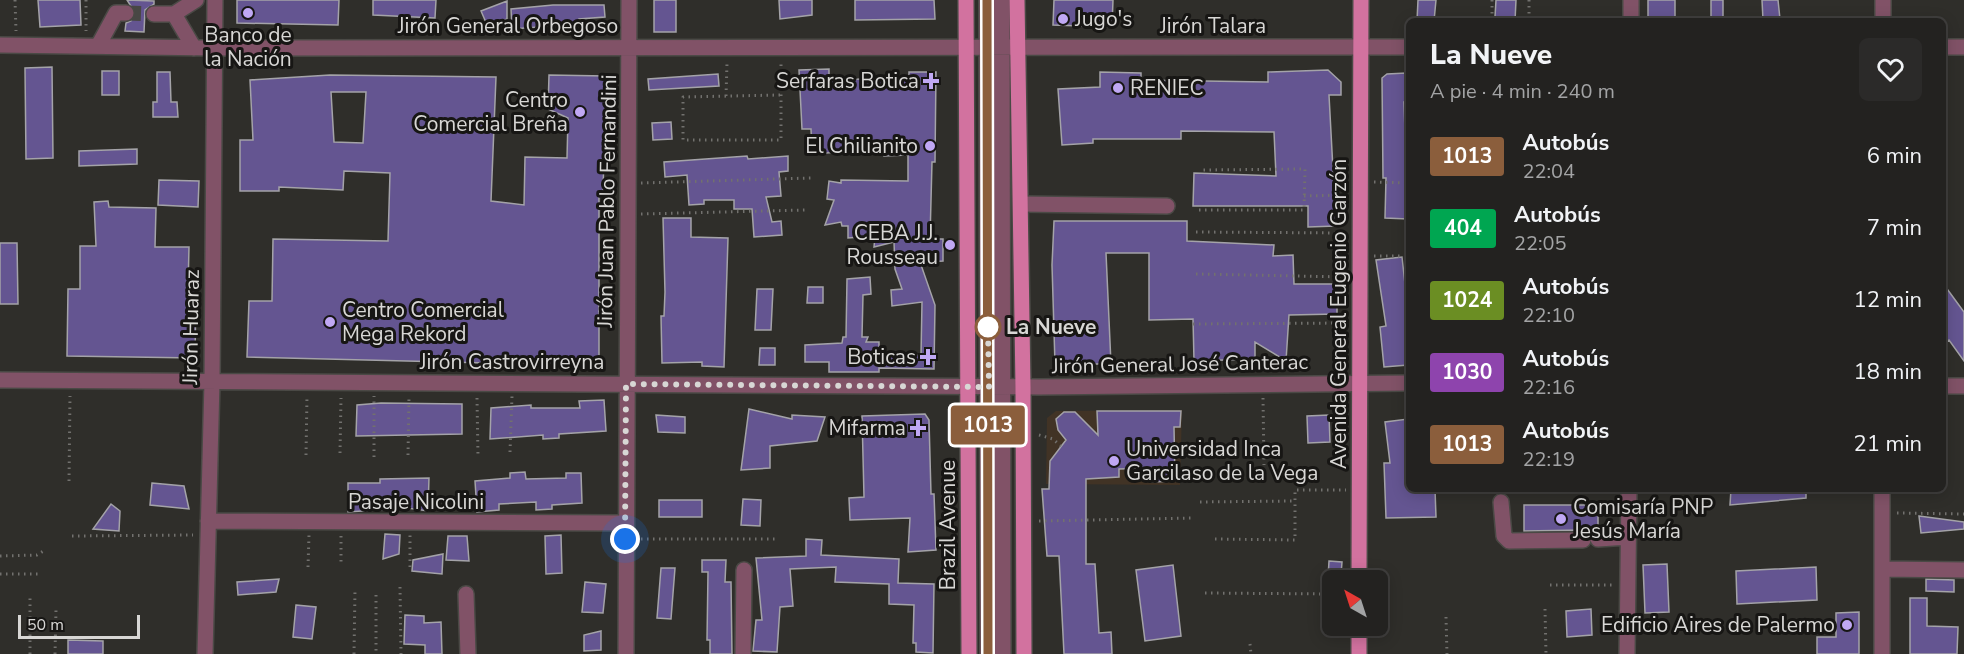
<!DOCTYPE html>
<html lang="es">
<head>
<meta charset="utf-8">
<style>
  :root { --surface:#232220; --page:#2b2a29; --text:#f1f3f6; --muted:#a3a4a5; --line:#403f3e }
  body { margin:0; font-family:"Nunito Sans",sans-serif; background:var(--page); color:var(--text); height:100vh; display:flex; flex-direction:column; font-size:22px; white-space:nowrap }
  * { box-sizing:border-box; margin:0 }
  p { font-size:20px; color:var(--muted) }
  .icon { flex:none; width:33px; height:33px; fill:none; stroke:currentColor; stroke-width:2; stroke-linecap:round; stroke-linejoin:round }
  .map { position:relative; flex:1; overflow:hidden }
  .sheet { position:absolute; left:1406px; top:18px; width:540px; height:474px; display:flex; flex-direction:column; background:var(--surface); border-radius:9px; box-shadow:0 3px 15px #0003,0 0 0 2px var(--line) }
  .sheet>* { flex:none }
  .badge { padding:0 12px; border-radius:4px; font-size:21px; line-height:39px }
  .needle { width:39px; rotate:321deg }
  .buttons { position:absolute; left:1322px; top:570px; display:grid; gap:12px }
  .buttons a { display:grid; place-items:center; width:66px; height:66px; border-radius:9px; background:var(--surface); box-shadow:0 3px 15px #0003,0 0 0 2px var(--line); font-size:30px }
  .scale { position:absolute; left:18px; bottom:15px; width:122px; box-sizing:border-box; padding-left:6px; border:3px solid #d8d7d5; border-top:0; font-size:16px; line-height:21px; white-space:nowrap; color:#d8d7d5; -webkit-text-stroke:4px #171614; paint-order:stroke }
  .you { position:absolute; width:30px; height:30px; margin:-15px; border:4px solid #fff; border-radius:50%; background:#1a73e8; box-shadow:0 0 0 9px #1a73e833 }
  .map>.badge { position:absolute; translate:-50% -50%; box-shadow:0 0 0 3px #fff }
  .round { display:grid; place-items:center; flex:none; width:63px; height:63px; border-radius:9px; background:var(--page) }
  .overview { display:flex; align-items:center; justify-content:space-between; height:102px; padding:0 24px }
  h1 { font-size:28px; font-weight:800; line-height:45px }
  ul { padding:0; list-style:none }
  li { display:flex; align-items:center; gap:18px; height:72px; padding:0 24px }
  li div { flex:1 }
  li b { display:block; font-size:22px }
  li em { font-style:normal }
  li .badge { min-width:66px; font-weight:700; text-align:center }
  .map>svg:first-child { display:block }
  .education { fill:#413325 }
  .building { fill:#645591; stroke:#a4a3a8; stroke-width:1.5; fill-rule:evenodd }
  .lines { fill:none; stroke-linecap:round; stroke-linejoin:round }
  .minor-tunnel { stroke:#484744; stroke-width:15; stroke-dasharray:15 8; stroke-linecap:butt }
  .minor-casing { stroke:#4a4945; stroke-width:18 }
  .major-casing { stroke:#4a4945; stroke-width:18 }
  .path { stroke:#72716e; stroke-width:3; stroke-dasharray:1.5 4.5; stroke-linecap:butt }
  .minor { stroke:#815267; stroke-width:15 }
  .major { stroke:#d2729f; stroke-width:15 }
  .line-casing { stroke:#fff; stroke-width:14 }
  .line { stroke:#8b5e3c; stroke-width:9 }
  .walk { stroke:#d8d7d5; stroke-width:6; stroke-dasharray:0 10.8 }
  .poi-dot { fill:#c0a8f4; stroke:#171614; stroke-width:2 }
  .stop-dot { fill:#fff; stroke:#8b5e3c; stroke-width:3 }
  .labels { text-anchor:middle; stroke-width:6; stroke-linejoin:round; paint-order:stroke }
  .poi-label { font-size:21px; fill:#d8d7d5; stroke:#171614; text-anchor:end }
  .street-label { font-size:21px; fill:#d8d7d5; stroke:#171614 }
  .stop-label { font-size:21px; font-weight:bold; fill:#d8d7d5; stroke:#171614; text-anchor:start }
</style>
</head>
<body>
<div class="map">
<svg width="1964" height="654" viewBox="0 0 1964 654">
  <rect width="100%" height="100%" fill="#2f2e2a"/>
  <path class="education" d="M1182 410 1180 485 1046 484 1047 418 1056 411Z"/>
  <path class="building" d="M38 0H80L81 25 40 27Z
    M127 0 154 1V4L145 10 144 32 125 31 126 23 131 21 136 14Z
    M237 0H339L338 25 237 23Z
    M373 0H436L435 18 373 15Z
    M654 0H676V32H654Z
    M779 0H812V15L780 19Z
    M855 0H934L935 19 855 20Z
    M1054 0H1113L1112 27 1053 25Z
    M1418 0H1436L1434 21H1417Z
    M1496 0H1516L1515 21 1495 17Z
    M1648 0H1675V21H1648Z
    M1711 0H1723V21H1711Z
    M1762 0H1778L1780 19 1763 20Z
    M507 1V19L488 27 481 11Z
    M553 5H604L605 17 579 19V24L512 29 511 9Z
    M52 67 53 158 26 159 25 68Z
    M829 69V81L909 76V72H936L935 162H932L930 239H943V261L920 262 935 305 934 369 879 368V372H829V362H805V345L842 343 843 337H846L847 279 870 277 871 294 863 295 862 337H868L866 342H879V355H921L922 302 892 306 891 290 902 289 895 269 894 242 874 247 875 236 848 238V226H842L841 222 825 225 834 200 827 199 829 181 841 183V180L908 181V155L884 156V149L812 154 811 129H802L799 70Z
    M1328 70 1341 82V95H1329L1336 226 1308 227V206H1193L1194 173 1276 176 1274 132 1181 131V139H1093V143L1062 145 1058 89 1100 87V72L1141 73V80L1268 82V72Z
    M102 71H119V95H102Z
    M157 72H170L171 102H177L178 117H153V102H157Z
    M1406 73 1407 102H1404L1408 219 1385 218 1386 178H1383L1382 78 1387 74Z
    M718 74 719 86 649 90 648 79Z
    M330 75 496 77 491 201 524 205 525 157 567 158 568 118 548 109 549 75 606 76 603 193H599V363H488L247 357 249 301H272L273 239 388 241 390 173 344 171 343 190 279 187V191H240V140H253L250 80ZM331 92H366L363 143 334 142Z
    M671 122 672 139 653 140 652 123Z
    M137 149V164L79 166V151Z
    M747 156 748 159 788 156V171L779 172 781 196 766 197 772 222 781 221 782 235 754 237 752 209H734V200H704V204L689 205 687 175 665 177 664 162Z
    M159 180 199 181 198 207 158 205Z
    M108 201 109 207 156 208 155 247H189L188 290 196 291 195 358 67 356 68 289H80V246H96L94 202Z
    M663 218H691V237L728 238 724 367 702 366V362L662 363 661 316H664L665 292Z
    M1054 221H1187V241L1274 245 1273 256 1293 255 1294 284H1337V314L1289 315 1286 361 1255 342V359L1194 361 1193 319 1149 320V253H1106L1111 364H1055L1052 265Z
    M0 243H17L18 304H0Z
    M1402 257 1406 293H1408V309L1405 310 1408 365 1384 367 1380 327 1386 326 1376 260Z
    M1942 282 1964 312V361L1949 340 1942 345Z
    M808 287H823V303H807Z
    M757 289H773L771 330H755Z
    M760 348H775V365H759Z
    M604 400 606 431 559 434V438L543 439V435L490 439 491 408 531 405V408H580L579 401Z
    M381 403 462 404V434L356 436 357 405Z
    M749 409 792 419V415L825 417 817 441 770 446V468L741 470Z
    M1097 411H1181L1180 427H1174L1175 481 1152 482V468L1119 469V477L1086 479V564H1095L1099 633 1111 632 1112 654H1064L1059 556H1047L1042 489H1049L1050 461 1066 440 1058 430 1056 419 1064 412H1075L1098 435Z
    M925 414 929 420 931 494H934L936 550 908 552 910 518 850 520 849 498 864 497 862 416Z
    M656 415 685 417V433L658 432Z
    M1329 415 1330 442 1308 443 1307 416Z
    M1408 419V489H1435L1436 517 1386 518 1384 463H1390L1385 422Z
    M525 472 526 479 566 478V473H581L582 503 552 505V509L536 510V502L499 504V510L477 512 475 481 510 478V473Z
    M429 478 428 511 407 508 348 512V483H380V479Z
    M152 483 184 486 189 509 150 505Z
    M1731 489H1806V498L1730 505Z
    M743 499 761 500 760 526 741 525Z
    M659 500H702V517H659Z
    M111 504 120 511 119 531 93 529Z
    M1524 505H1598V529L1590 534 1583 530 1524 531Z
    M1919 516 1964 522V529L1921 533Z
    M385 534 400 535 399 554 383 559Z
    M561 535 562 573 546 574 545 536Z
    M448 536H467L469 561 446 560Z
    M806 539 822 540 821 555 899 559 898 583 934 584 933 653 916 652V643H913L914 605 889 604V584L835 582 836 567 790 569 793 606 780 607 777 652 753 651 756 620H762L756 558 806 556Z
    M443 554 442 574 412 571 413 560Z
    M702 560H726L725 582H731L732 654H710V640H707L708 572H702Z
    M1329 561 1342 562 1341 575 1328 578Z
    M1667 564 1669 612 1645 613 1643 565Z
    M1173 565 1181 636 1145 641 1136 570Z
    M1816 567 1817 600 1737 604 1736 571Z
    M661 568H675L671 619 657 618Z
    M279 579 276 592 238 595 237 582Z
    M1926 579 1954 580V592L1926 591Z
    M585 582 606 584 603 613 582 612Z
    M1910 598H1927V626L1958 627 1957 654H1910Z
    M296 605 316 607 312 639 293 637Z
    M1591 609 1592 635 1567 637 1566 611Z
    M1859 612V654H1817V637H1836V613Z
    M405 615 424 616V623L441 622 442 654H425V645L404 644Z
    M601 631V650L584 651V635Z
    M68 640 103 641V654H68Z"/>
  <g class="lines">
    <path class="minor-tunnel" d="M126 13 154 14"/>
    <g class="minor-casing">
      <path id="minor" d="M987 0 988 654
        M1002 0 1003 654
        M154 14H174L194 48
        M174 14 196 0
        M1631 21V0
        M1883 21V0
        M0 45 215 48 1408 47
        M98 46 116 13H126
        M1942 47H1964
        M1021 204 1167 206
        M0 380 1039 387 1408 383
        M1942 386H1964
        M1501 502 1504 536 1509 541 1583 540
        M208 521 624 523
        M1598 539 1628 537
        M1883 569 1964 570
        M466 594 468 654
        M205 654 212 382 215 0
        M626 654 629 0
        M743 654 744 570
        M1627 654 1629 489
        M1882 654V489"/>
    </g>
    <g class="major-casing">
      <path id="major" d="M966 0 969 654
        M1017 0 1023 387 1024 654
        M1359 580 1361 0
        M1359 654V626"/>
    </g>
    <path class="path" d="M15 0 16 31
      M86 0V31
      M1492 0V21
      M1529 0V21
      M780 95 683 97V140H781V61
      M726 96 727 63
      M1374 182 1408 183
      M641 183 811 178
      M1304 196 1344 195
      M1199 210H1304L1305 169 1203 170
      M641 214 805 210
      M1196 232 1344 233
      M1374 256H1408
      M1196 274 1347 277
      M1193 324 1344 323
      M477 398 478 456
      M1263 398 1264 465
      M1039 435 1053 439 1061 446
      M510 452 512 396
      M340 453 341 398
      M306 455 307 396
      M408 455 409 397
      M374 457V396
      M69 481 70 396
      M1200 502 1294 501
      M1897 513 1964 514
      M1039 521 1193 518
      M72 536 193 535
      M341 536V565
      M641 539H777
      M1215 539 1295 540V490H1346
      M0 556 37 555 45 550
      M308 567 309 535
      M410 567V535
      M0 574H41
      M1550 585H1614
      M400 587 401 654
      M1205 593 1332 594
      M376 595V654
      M1545 609 1546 654
      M1446 617 1447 654
      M1250 644 1251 654
      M30 654V598
      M55 654 56 610
      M354 654 355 590"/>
    <use href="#minor" class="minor"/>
    <use href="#major" class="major"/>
  </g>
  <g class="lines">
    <g class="line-casing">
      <path id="line" d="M987 0 988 654"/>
    </g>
    <use href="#line" class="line"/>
    <path class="walk" d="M625 539 626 384 989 387 988 327"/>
  </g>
  <g class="poi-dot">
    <circle cx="248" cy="13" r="6"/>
    <circle cx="1063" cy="19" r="6"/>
    <path d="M928 72h6v6h6v6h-6v6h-6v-6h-6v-6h6z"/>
    <circle cx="1118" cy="88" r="6"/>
    <circle cx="580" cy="112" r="6"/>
    <circle cx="930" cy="146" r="6"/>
    <circle cx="950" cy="245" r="6"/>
    <circle cx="330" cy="322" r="6"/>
    <path d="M925 348h6v6h6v6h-6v6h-6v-6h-6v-6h6z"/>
    <path d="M915 419h6v6h6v6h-6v6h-6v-6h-6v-6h6z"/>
    <circle cx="1114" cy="461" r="6"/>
    <circle cx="1561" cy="519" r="6"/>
    <circle cx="1847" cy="625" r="6"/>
  </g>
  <circle class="stop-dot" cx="988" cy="327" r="12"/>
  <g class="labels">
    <g class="poi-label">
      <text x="1075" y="26" text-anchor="start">Jugo's</text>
      <text x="248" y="42" text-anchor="middle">Banco de<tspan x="248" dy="24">la Nación</tspan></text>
      <text x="919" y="88">Serfaras Botica</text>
      <text x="1130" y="95" text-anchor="start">RENIEC</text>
      <text x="568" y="107">Centro<tspan x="568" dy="24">Comercial Breña</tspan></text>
      <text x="918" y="153">El Chilianito</text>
      <text x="938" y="240">CEBA J.J.<tspan x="938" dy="24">Rousseau</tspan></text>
      <text x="342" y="317" text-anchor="start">Centro Comercial<tspan x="342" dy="24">Mega Rekord</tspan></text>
      <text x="916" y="364">Boticas</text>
      <text x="906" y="435">Mifarma</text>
      <text x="1126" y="456" text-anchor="start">Universidad Inca<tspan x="1126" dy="24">Garcilaso de la Vega</tspan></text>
      <text x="1573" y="514" text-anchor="start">Comisaría PNP<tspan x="1573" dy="24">Jesús María</tspan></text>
      <text x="1835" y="632">Edificio Aires de Palermo</text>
    </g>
    <g class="street-label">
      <text x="508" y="33">Jirón General Orbegoso</text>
      <text x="1213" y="33">Jirón Talara</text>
      <text transform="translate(607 201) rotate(-89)" y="7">Jirón Juan Pablo Fernandini</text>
      <text transform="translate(1339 314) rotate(-90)" y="7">Avenida General Eugenio Garzón</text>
      <text transform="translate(191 327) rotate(-89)" y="7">Jirón Huaraz</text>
      <text x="512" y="369">Jirón Castrovirreyna</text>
      <text transform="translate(1180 364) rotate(-1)" y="7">Jirón General José Canterac</text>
      <text x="416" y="509">Pasaje Nicolini</text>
      <text transform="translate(948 525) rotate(-90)" y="7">Brazil Avenue</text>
    </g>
    <g class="stop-label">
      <text x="1006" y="334">La Nueve</text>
    </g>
  </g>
</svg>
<div class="buttons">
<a><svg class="needle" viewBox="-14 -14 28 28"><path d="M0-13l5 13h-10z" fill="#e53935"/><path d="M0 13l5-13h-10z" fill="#a3a4a5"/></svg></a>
</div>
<div class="scale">50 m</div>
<div class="you" style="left:625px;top:539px"></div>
<b class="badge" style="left:988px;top:425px;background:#8b5e3c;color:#fff">1013</b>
<section class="sheet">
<div class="overview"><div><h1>La Nueve</h1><p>A pie · 4 min · 240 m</p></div><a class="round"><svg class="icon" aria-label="heart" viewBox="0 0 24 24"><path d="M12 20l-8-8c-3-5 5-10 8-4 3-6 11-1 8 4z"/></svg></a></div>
<ul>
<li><span class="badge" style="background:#8b5e3c;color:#fff">1013</span><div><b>Autobús</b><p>22:04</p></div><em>6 min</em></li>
<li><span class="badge" style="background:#00a651;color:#fff">404</span><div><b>Autobús</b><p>22:05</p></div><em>7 min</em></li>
<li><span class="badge" style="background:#6b8e23;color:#fff">1024</span><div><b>Autobús</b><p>22:10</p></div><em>12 min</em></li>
<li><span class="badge" style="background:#8e44ad;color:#fff">1030</span><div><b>Autobús</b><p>22:16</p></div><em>18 min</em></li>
<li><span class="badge" style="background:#8b5e3c;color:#fff">1013</span><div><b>Autobús</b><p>22:19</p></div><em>21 min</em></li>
</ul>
</section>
</div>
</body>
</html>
